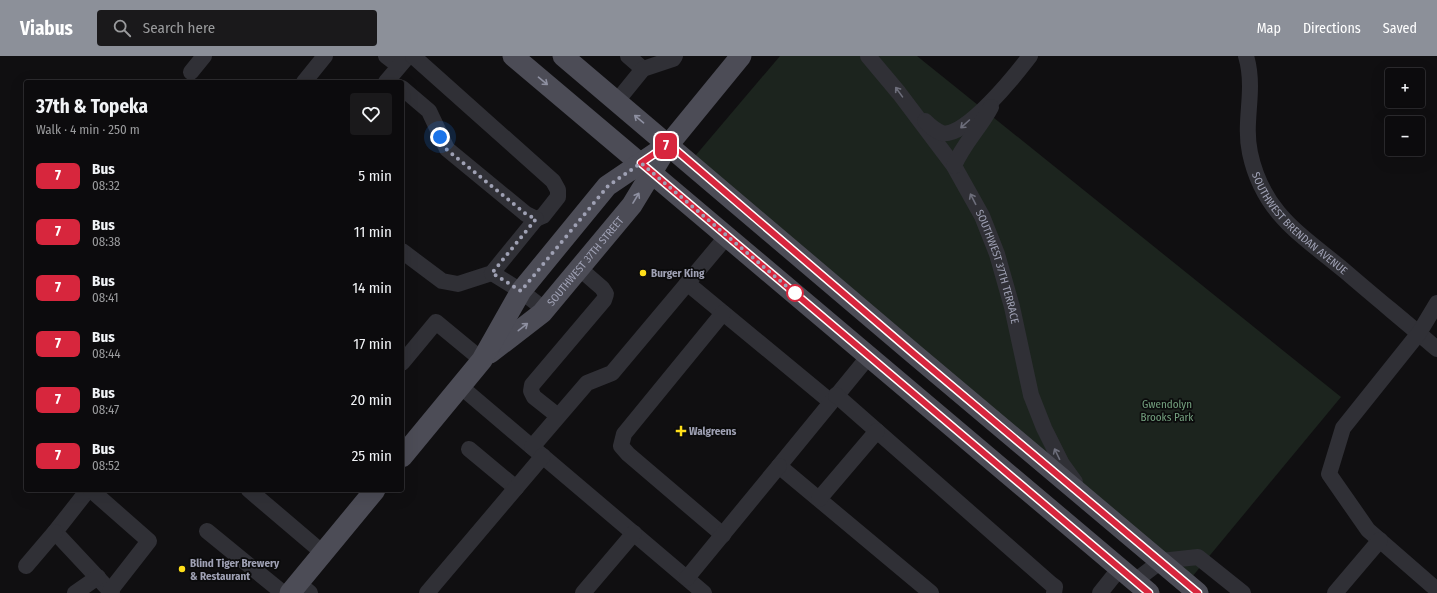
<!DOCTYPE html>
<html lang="en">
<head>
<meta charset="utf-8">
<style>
  :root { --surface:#0c0b0d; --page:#1a191b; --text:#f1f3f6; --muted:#9a9b9d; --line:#2c2b2e; --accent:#8c9099 }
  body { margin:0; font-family:"Fira Sans Condensed",sans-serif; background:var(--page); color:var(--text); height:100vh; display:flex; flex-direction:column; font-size:15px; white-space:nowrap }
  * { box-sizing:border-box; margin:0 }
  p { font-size:13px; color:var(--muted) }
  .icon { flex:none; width:22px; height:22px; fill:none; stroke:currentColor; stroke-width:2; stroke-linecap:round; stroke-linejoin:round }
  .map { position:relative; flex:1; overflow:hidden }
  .drawer { position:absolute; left:24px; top:24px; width:380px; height:412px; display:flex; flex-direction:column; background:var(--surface); border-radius:4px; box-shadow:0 4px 16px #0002,0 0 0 1px var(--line) }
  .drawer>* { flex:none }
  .badge { padding:0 8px; border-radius:6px; font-size:14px; line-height:26px }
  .controls { position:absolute; left:1385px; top:12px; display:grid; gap:8px }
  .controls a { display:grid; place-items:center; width:40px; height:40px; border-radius:4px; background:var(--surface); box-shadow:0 4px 16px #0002,0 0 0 1px var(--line); font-size:20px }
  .you { position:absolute; width:20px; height:20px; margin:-10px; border:3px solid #fff; border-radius:50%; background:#1a73e8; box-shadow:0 0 0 6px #1a73e833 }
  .map>.badge { position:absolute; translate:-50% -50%; box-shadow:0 0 0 2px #fff }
  .round { display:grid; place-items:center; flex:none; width:42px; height:42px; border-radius:4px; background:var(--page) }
  .summary { display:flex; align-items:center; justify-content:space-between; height:68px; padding:0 12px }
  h1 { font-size:19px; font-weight:700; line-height:30px }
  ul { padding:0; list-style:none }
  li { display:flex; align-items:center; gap:12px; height:56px; padding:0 12px }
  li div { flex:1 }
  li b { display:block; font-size:15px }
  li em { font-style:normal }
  li .badge { min-width:44px; font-weight:700; text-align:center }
  header { display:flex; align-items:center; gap:24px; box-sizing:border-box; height:56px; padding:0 20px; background:var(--accent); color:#fff }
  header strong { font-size:19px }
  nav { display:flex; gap:22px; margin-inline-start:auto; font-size:14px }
  .search { width:280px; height:36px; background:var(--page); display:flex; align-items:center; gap:10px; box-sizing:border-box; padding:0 14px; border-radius:4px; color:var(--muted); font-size:15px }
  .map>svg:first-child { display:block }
  .park { fill:#1c241e }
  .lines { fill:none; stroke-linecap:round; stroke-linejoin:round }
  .minor { stroke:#303036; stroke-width:16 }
  .major { stroke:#4c4c56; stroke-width:21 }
  .oneway { stroke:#8e90a1 }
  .oneway2 { stroke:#6d6e7b }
  .line-casing { stroke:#fff; stroke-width:9 }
  .line { stroke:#d7263d; stroke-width:6 }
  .walk { stroke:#9fa1b4; stroke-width:4; stroke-dasharray:0 7.2 }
  .poi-dot { fill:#ffdf1a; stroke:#0b0b0c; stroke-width:1.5 }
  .stop-dot { fill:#fff; stroke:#d7263d; stroke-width:2 }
  .labels { text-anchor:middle; stroke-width:3.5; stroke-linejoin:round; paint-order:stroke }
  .street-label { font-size:11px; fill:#9fa1b4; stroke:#0b0b0c }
  .poi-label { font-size:11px; font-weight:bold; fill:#9fa1b4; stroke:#0b0b0c; text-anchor:start }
  .park-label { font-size:11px; fill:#74a17f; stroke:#0b0b0c }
</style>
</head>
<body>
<header>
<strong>Viabus</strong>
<div class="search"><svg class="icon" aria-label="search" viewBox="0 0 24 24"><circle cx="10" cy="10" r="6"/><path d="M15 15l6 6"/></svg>Search here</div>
<nav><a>Map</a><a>Directions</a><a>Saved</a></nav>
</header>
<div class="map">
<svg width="1437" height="537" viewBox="0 0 1437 537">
  <rect width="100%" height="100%" fill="#100f11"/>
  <path class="park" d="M780 0H917L1341 341 1187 527 690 106Z"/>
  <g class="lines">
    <g class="minor">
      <path d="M386 0 399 10"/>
      <path d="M628 0 643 13"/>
      <path id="s1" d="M868 0 899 37 954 110 982 160 997 198 1012 251 1031 339 1044 372 1062 408 1075 426"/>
      <path id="s2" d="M1246 0C1249 10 1250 20 1250 30 1250 53 1245 74 1250 97 1263 158 1302 179 1346 216 1376 242 1407 267 1437 293"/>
      <path d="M191 16 204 0"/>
      <path d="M304 26 325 0"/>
      <path d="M386 26 408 0"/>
      <path d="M402 32 429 55 447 93 526 158 536 163 543 160 558 141V134L553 125 413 0"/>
      <path d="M617 45 643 13 673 3 675 0"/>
      <path d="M925 65C929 69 936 75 942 77 965 83 1017 17 1030 0"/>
      <path d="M954 110C963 88 980 72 991 51"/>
      <path d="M402 195 442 225 458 228 492 217 536 163"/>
      <path d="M492 217 521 235 544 253"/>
      <path d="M687 227 831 346"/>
      <path d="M1437 247 1419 277 1343 372 1329 418 1368 474 1437 534"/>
      <path d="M869 300 779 410 931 537"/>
      <path d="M402 307 436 266 482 304"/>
      <path d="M460 330 704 537"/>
      <path d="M836 339 1051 528 1055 531 1054 537"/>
      <path d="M558 360 534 341 531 335 532 329 604 244 606 238 602 232 579 212"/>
      <path d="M532 391 587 327 612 317 727 180"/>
      <path d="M469 393 516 432"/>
      <path d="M88 434 55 476 112 537"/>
      <path d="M91 434 149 485 110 535"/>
      <path d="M249 434 323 497"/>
      <path d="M819 443 877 375"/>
      <path d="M207 475 283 537"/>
      <path d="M723 479 628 398 621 390 624 378 723 257"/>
      <path d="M26 510 55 476"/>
      <path d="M687 522 779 410"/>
      <path d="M1135 525 1161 505 1198 501 1243 537"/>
      <path d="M298 527 310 537"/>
      <path d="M75 537 98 521"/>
      <path d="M427 537 543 400"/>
      <path d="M583 537 634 477"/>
      <path d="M1100 537 1120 512"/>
      <path d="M1335 537 1380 484"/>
    </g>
    <g class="major">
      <path d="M513 0 1149 537"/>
      <path d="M563 0 914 298 1198 537"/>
      <path id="s3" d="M490 297 542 257 632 149 669 88 741 0"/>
      <path d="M402 401 482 304 521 235 607 130 669 88"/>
      <path d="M290 537 375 434"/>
    </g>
  </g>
  <defs><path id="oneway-shaft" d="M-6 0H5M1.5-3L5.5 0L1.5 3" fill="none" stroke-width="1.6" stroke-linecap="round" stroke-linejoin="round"/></defs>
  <g class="oneway">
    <use href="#oneway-shaft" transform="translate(543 25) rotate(40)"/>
    <use href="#oneway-shaft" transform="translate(639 63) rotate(-140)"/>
    <use href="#oneway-shaft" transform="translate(636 142) rotate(-59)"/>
    <use href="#oneway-shaft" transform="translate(523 271) rotate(-38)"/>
  </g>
  <g class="oneway2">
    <use href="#oneway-shaft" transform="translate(899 36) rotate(-126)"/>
    <use href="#oneway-shaft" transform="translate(965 68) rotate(138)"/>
    <use href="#oneway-shaft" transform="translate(973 143) rotate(-117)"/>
    <use href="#oneway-shaft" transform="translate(1057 398) rotate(-116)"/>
  </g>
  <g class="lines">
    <g class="line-casing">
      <path id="line" d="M1149 537 641 107 669 88 914 298 1198 537"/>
    </g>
    <use href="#line" class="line"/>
    <path class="walk" d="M440 81 446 93 526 158 536 163 492 217 521 235 608 130 641 107 798 240 795 237"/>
  </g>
  <g class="poi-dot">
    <circle cx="643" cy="217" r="4"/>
    <path d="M679 369h4v4h4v4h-4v4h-4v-4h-4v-4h4z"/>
    <circle cx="182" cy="513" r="4"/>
  </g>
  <circle class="stop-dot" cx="795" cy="237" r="8"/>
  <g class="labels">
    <g class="street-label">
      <text dy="4" stroke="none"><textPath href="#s2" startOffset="186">SOUTHWEST BRENDAN AVENUE</textPath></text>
      <text dy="4" stroke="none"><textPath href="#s3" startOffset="133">SOUTHWEST 37TH STREET</textPath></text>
      <text dy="4" stroke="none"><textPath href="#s1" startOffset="250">SOUTHWEST 37TH TERRACE</textPath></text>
    </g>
    <g class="poi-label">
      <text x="651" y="221">Burger King</text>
      <text x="689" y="379">Walgreens</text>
      <text x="190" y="511">Blind Tiger Brewery<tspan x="190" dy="13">&amp; Restaurant</tspan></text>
    </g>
    <g class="park-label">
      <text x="1167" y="352">Gwendolyn<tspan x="1167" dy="13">Brooks Park</tspan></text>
    </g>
  </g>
</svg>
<div class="controls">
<a>+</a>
<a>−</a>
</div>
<div class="you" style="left:440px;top:81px"></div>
<b class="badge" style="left:666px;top:90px;background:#d7263d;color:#fff">7</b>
<section class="drawer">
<div class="summary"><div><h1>37th &amp; Topeka</h1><p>Walk · 4 min · 250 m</p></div><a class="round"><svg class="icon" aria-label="heart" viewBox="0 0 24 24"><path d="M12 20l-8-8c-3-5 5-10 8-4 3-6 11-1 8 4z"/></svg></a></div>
<ul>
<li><span class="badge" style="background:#d7263d;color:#fff">7</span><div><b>Bus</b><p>08:32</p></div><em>5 min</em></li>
<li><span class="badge" style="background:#d7263d;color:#fff">7</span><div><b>Bus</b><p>08:38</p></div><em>11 min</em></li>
<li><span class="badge" style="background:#d7263d;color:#fff">7</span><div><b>Bus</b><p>08:41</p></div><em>14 min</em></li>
<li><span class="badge" style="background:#d7263d;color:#fff">7</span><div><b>Bus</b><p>08:44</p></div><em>17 min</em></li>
<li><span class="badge" style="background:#d7263d;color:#fff">7</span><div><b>Bus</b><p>08:47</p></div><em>20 min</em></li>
<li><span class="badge" style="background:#d7263d;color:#fff">7</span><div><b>Bus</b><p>08:52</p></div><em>25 min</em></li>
</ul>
</section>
</div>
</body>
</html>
